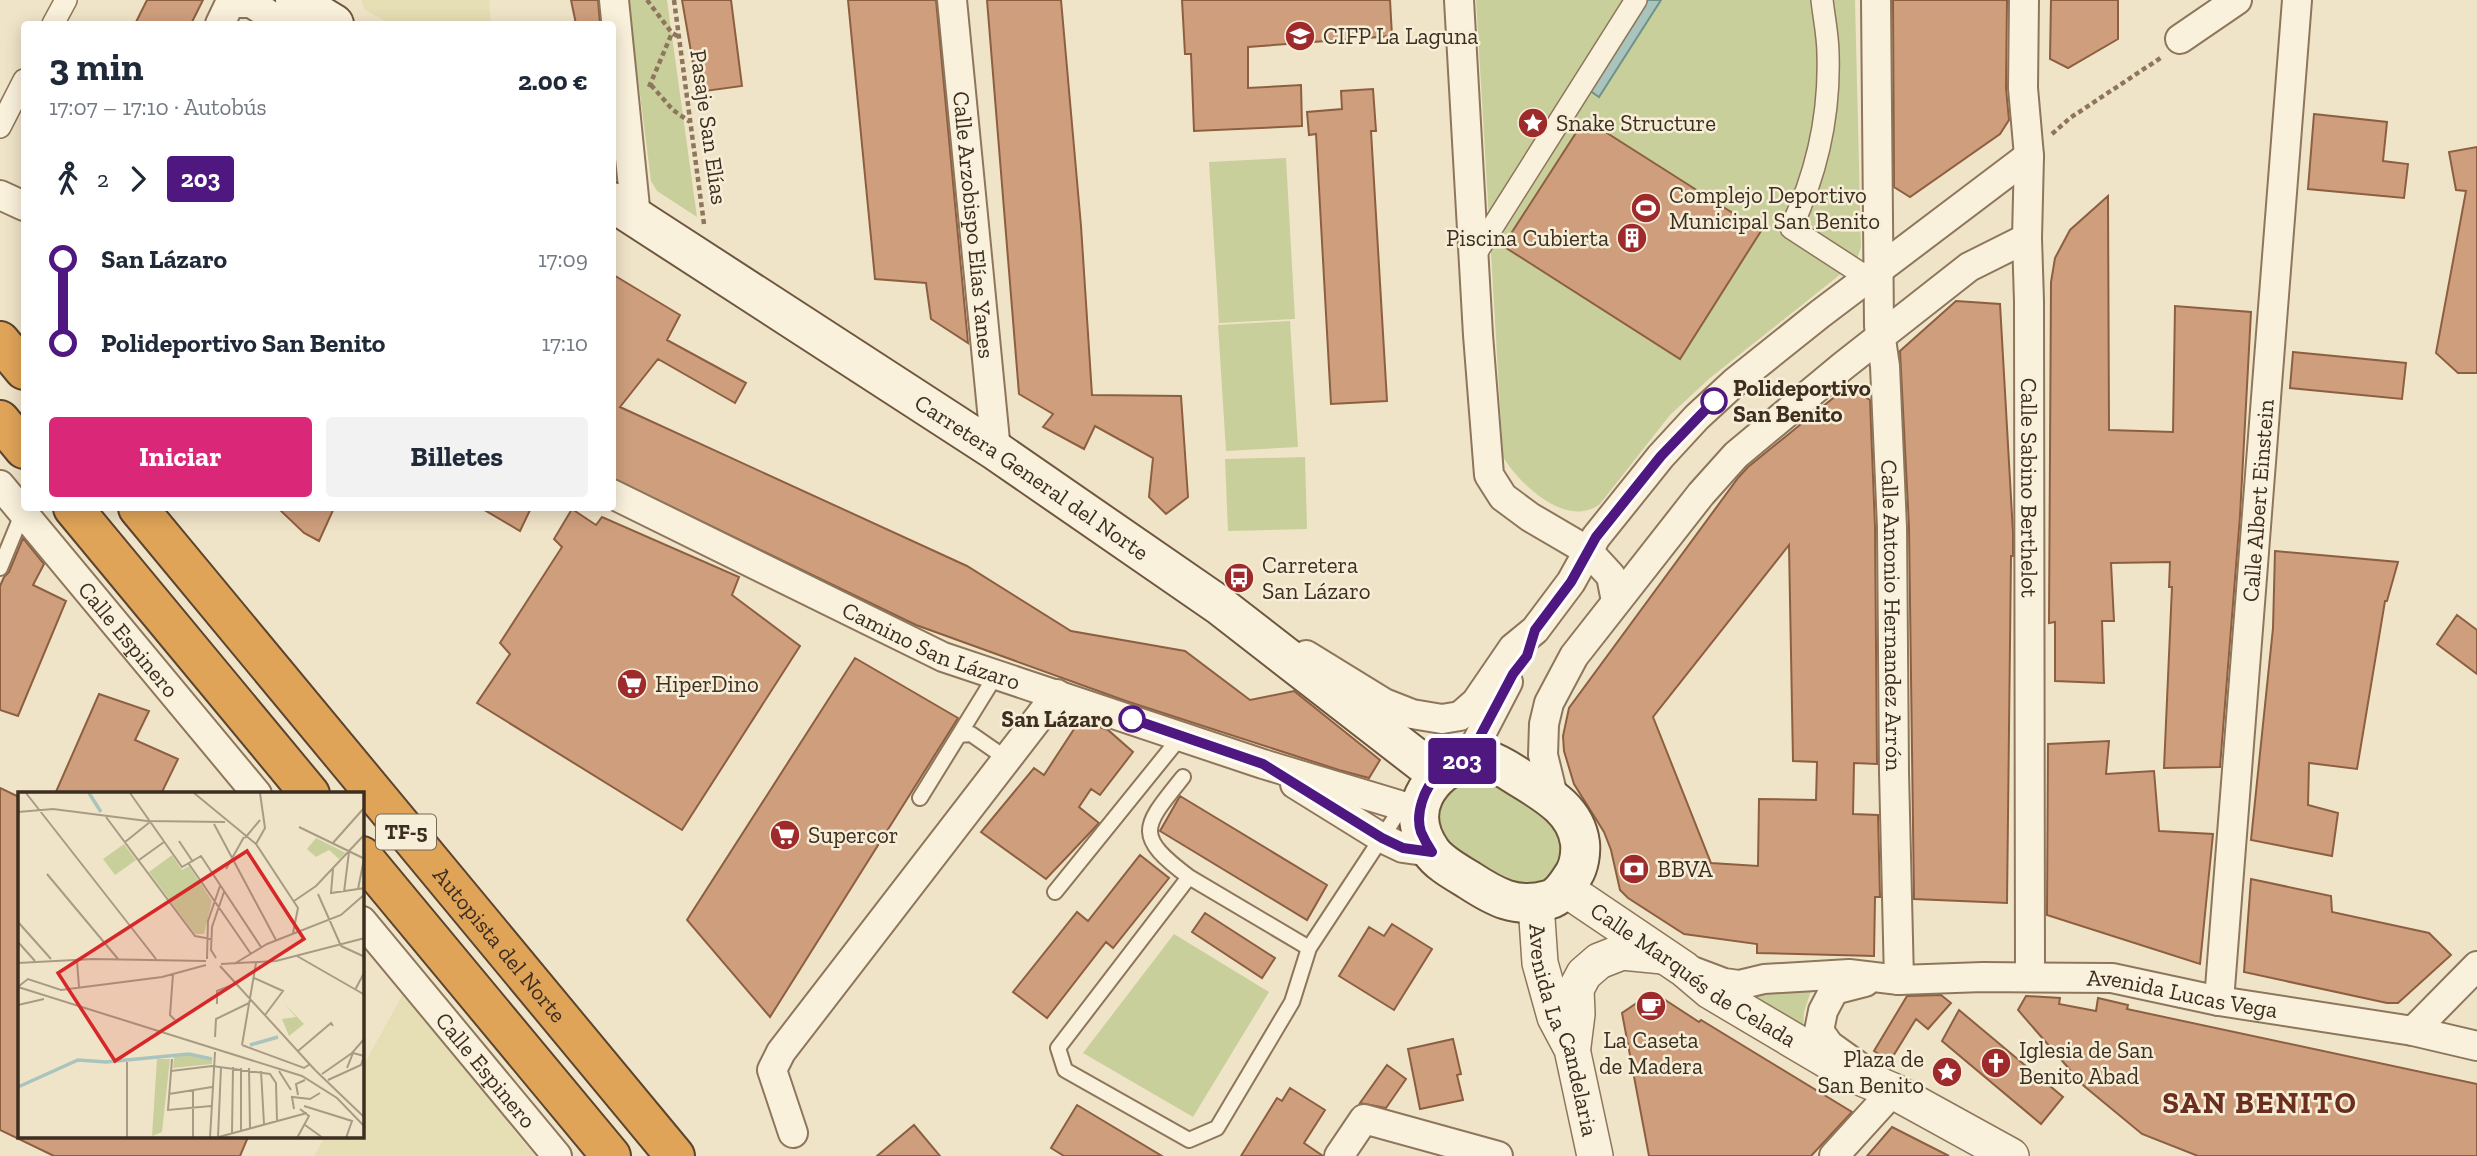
<!DOCTYPE html>
<html lang="es">
<head>
<meta charset="utf-8">
<style>
  :root { --surface:#fff; --page:#f2f2f3; --text:#1f2937; --muted:#747a83; --accent:#db2777 }
  body { margin:0; font-family:"Zilla Slab",serif; background:var(--page); color:var(--text); height:100vh; display:flex; flex-direction:column; font-size:26px; white-space:nowrap }
  * { box-sizing:border-box; margin:0 }
  p { font-size:23px; color:var(--muted) }
  .icon { flex:none; width:38px; height:38px; fill:none; stroke:currentColor; stroke-width:2; stroke-linecap:round; stroke-linejoin:round }
  .map { position:relative; flex:1; overflow:hidden }
  .details { position:absolute; left:21px; top:21px; width:595px; height:490px; display:flex; flex-direction:column; background:var(--surface); border-radius:7px; box-shadow:0 4px 18px #0003 }
  .details>* { flex:none }
  .badge { padding:0 14px; border-radius:5px; font-size:24px; line-height:46px }
  .map>.badge { position:absolute; translate:-50% -50%; box-shadow:0 0 0 4px #fff }
  .legs { display:flex; align-items:center; gap:10px; height:77px; padding:0 28px; font-size:23px }
  .legs p { margin-inline-start:auto }
  .head { display:flex; align-items:center; justify-content:space-between; height:119px; padding:0 28px }
  h1 { font-size:38px; font-weight:700; line-height:52px }
  .cta { display:flex; gap:14px; margin-top:auto; padding:14px 28px }
  .cta a { flex:1; height:80px; border-radius:7px; background:var(--accent); color:#fff; font-size:28px; font-weight:700; line-height:80px; text-align:center }
  .cta a+a { background:var(--page); color:var(--text) }
  ul { padding:0 28px; list-style:none }
  li { display:flex; align-items:center; gap:24px; height:84px; font-size:26px }
  li i { display:grid; place-items:center; width:10px; height:100%; margin:0 9px; background:currentColor }
  li i::after { content:''; width:18px; height:18px; margin:-9px; border:5px solid; border-radius:50%; background:var(--surface) }
  li p { margin-inline-start:auto }
  li:first-child i { background:linear-gradient(#0000 50%,currentColor 0) }
  li:last-child i { background:linear-gradient(currentColor 50%,#0000 0) }
  .map>svg:first-child { display:block }
  .farmland { fill:#e6deb5 }
  .green { fill:#c9cf9b }
  .water { fill:#a9c4bc; stroke:#6f938a; stroke-width:2 }
  .building { fill:#cf9f7d; stroke:#8d5f41; stroke-width:2; fill-rule:evenodd }
  .lines { fill:none; stroke-linecap:round; stroke-linejoin:round }
  .service-casing { stroke:#8d765c; stroke-width:18 }
  .pedestrian-casing { stroke:#8d765c; stroke-width:24 }
  .minor-casing { stroke:#8d765c; stroke-width:32 }
  .tertiary-casing { stroke:#8d765c; stroke-width:38 }
  .secondary-casing { stroke:#6f573f; stroke-width:42 }
  .motorway-casing { stroke:#5b4430; stroke-width:42 }
  .path { stroke:#8d765c; stroke-width:4.5; stroke-dasharray:5 3.5; stroke-linecap:butt }
  .service { stroke:#faf1dc; stroke-width:14 }
  .pedestrian { stroke:#faf1dc; stroke-width:21 }
  .minor { stroke:#faf1dc; stroke-width:28 }
  .tertiary { stroke:#faf1dc; stroke-width:35 }
  .secondary { stroke:#faf1dc; stroke-width:38 }
  .motorway { stroke:#e0a458; stroke-width:38 }
  .line-1-casing { stroke:#fff; stroke-width:16 }
  .line-1 { stroke:#4f1780; stroke-width:10 }
  .stop-1-dot { fill:#fff; stroke:#4f1780; stroke-width:3.5 }
  .labels { text-anchor:middle; stroke-width:5; stroke-linejoin:round; paint-order:stroke }
  .shield { fill:#f7eed8; stroke:#756857; stroke-width:2 }
  .shield-label { font-size:21px; font-weight:bold; fill:#3d2e20 }
  .poi-label { font-size:23px; fill:#3d2e20; stroke:#f7eed8; text-anchor:start }
  .street-label { font-size:23px; fill:#3d2e20; stroke:#f7eed8 }
  .stop-label { font-size:23px; font-weight:bold; fill:#3d2e20; stroke:#f7eed8; text-anchor:start }
  .district-label { font-size:30px; font-weight:bold; letter-spacing:2px; fill:#6b2e1e; stroke:#f7eed8 }
  .inset-river { fill:none; stroke:#a9c4bc; stroke-width:3.5 }
  .inset-road { fill:none; stroke:#a89b85; stroke-width:2 }
  .view { fill:#d62828; fill-opacity:0.15; stroke:#d62828; stroke-width:3.5 }
  .inset-edge { fill:none; stroke:#3d2e20; stroke-width:3.5 }
</style>
</head>
<body>
<div class="map">
<svg width="2477" height="1156" viewBox="0 0 2477 1156">
  <rect width="100%" height="100%" fill="#f0e4c8"/>
  <path class="farmland" d="M362 0H489L491 24H390L364 9Z
    M403 994 535 1156H314L325 1137H362V1068Z"/>
  <path class="green" d="M628 0H667L697 217 657 191 651 181Z
    M1476 0H1855L1861 247 1856 262 1710 378 1670 415 1600 504C1567 529 1520 485 1503 457Z
    M1286 158 1295 319 1219 323 1209 162Z
    M1290 321 1298 447 1226 451 1218 325Z
    M1305 457 1307 529 1228 531 1225 459Z
    M1476 777 1496 781 1551 816 1565 849C1553 878 1550 885 1518 890L1441 841C1436 804 1436 788 1476 777Z
    M1174 934 1269 992 1193 1117 1083 1053Z
    M1812 988 1804 1012 1803 1034 1736 994Z"/>
  <path class="water" d="M1647 0H1661L1599 97 1589 90Z"/>
  <path class="building" d="M147 0H203L191 24H135Z
    M571 0H598L600 24H576Z
    M682 0H731L742 86 698 92Z
    M848 0H936L968 343 931 319 926 283 875 279Z
    M987 0H1061L1081 226 1092 395 1181 396 1188 497 1166 514 1149 497 1153 458 1095 426 1084 449 1043 427 1053 414 1019 394Z
    M1182 0H1390L1392 36 1248 47V88L1301 85 1302 126 1194 131 1191 54H1185Z
    M1893 0H2007L2006 88 2009 120 2000 134 1910 197 1894 187Z
    M2051 0H2118V39L2068 68 2050 59Z
    M1373 89 1376 131H1371L1387 401 1331 404 1316 134 1309 135 1307 112 1342 109 1341 91Z
    M2314 114 2387 122 2383 161 2408 164 2404 198 2308 189Z
    M1585 119 1761 231 1680 359 1503 246Z
    M2477 147V373H2458L2436 353 2466 191 2456 190 2449 152Z
    M2108 196 2109 430 2173 432 2175 306 2251 312 2240 516 2220 767 2164 768 2172 587H2169L2170 562 2111 563 2114 621H2102L2104 683 2055 681V622L2049 623 2051 282 2055 258 2070 230Z
    M612 274 680 315 667 340 746 383 735 403 658 359 620 407 967 566 1071 631 1185 651 1250 700 1294 691 1380 760 1369 778 1339 770 1126 701 916 625 612 478Z
    M1956 301 2000 304 2013 533V556H2011L2007 903 1914 899 1909 527 1900 351Z
    M2293 352 2406 363 2402 399 2290 388Z
    M1848 386 1870 400 1875 527 1877 764 1854 763 1853 814 1878 815 1880 897H1875L1874 956 1757 953V944L1684 934 1628 898 1620 890 1611 850 1604 832 1574 784 1564 751 1563 736 1569 708 1738 478 1748 467ZM1789 545 1793 761 1817 762 1816 800 1759 799 1758 866 1711 863 1653 717Z
    M278 508H334L319 541 304 533Z
    M481 508H531L520 531Z
    M572 509 596 525 602 517 739 577 732 595 800 646 682 830 477 703 510 654 500 643 562 547 554 539Z
    M23 538 44 564 33 585 66 601 18 716 0 710V586L4 577 9 572Z
    M2275 551 2398 562 2387 601H2385L2357 769 2309 763 2308 805 2338 813 2332 856 2251 840 2273 628Z
    M2457 615 2477 630V674L2437 644Z
    M855 658 958 718 770 1017 687 920Z
    M99 694 149 711 135 740 178 759 161 794H55Z
    M1080 720 1108 730 1133 752 1100 795 1091 789 1079 807 1099 823 1046 879 981 832 1034 768 1044 775Z
    M2109 741 2106 774 2154 771 2159 831 2213 834 2200 964 2047 915 2048 744Z
    M0 788 19 797V1137H248L240 1156H54L0 1130Z
    M1180 796 1327 885 1307 920 1160 831Z
    M1140 855 1169 878 1113 948 1106 942 1047 1018 1013 992 1077 912 1088 921Z
    M2251 879 2331 896 2332 912 2429 933 2451 955 2398 1003H2387L2244 972Z
    M1205 913 1275 958 1262 978 1192 932Z
    M1392 924 1432 949 1394 1010 1339 976 1369 927 1384 936Z
    M1653 992 1699 1022 1701 1020 1852 1112 1811 1156H1649L1622 1013Z
    M1941 995 1951 1003 1928 1029 1916 1019 1890 1061 1874 1051 1907 996Z
    M2026 996 2060 998 2059 1004 2096 1011 2098 998 2128 1005 2127 1009 2477 1084V1156H2198L2142 1134 2084 1086 2018 1010Z
    M1959 1010 2063 1097 2041 1124 1942 1041Z
    M1453 1039 1461 1074 1457 1075 1463 1100 1420 1109 1408 1049Z
    M1387 1065 1406 1079 1386 1108 1360 1103Z
    M1290 1088 1325 1110 1304 1143 1323 1156H1241L1277 1098 1282 1101Z
    M1077 1105 1162 1156H1064L1051 1148Z
    M914 1125 940 1156H877Z
    M1892 1127 1949 1156H1867Z"/>
  <g class="lines">
    <g class="service-casing">
      <path id="service" d="M0 568 23 512
        M959 735 971 734 1007 759
        M1183 777C1143 827 1133 835 1189 877
        M920 798 996 675
        M1055 892 1182 735
        M1309 948 1189 877 1058 1048 1065 1070 1189 1140 1217 1128 1292 1002 1309 948 1396 816 1399 805"/>
    </g>
    <g class="pedestrian-casing">
      <path id="pedestrian" d="M1822 0C1824 18 1828 36 1828 54 1830 116 1817 173 1791 228L1868 278
        M53 24 66 0
        M0 127 24 80
        M1473 258 1636 0"/>
    </g>
    <g class="minor-casing">
      <g id="minor">
        <path d="M614 0 636 217"/>
        <path id="s1" d="M952 0 996 451"/>
        <path d="M1459 0 1478 335 1489 475 1503 497 1530 517 1588 551 1611 576 1616 601"/>
        <path id="s2" d="M1876 0 1879 326 1885 366 1892 527 1894 772 1899 980"/>
        <path id="s3" d="M2024 0 2023 88 2029 156 2027 238 2029 301 2030 976"/>
        <path d="M220 24 230 3H251L284 24"/>
        <path d="M2180 39 2237 0"/>
        <path d="M0 195 24 206"/>
        <path id="s4" d="M0 485 257 794"/>
        <path id="s5" d="M612 494 943 657 1263 764 1419 811"/>
        <path d="M1306 655 1384 703 1412 714 1442 719 1460 716 1476 702 1513 648 1535 630 1571 582 1596 537 1661 456 1697 417 1735 382 1820 314 2029 156"/>
        <path d="M1468 759 1508 682"/>
        <path d="M1295 784 1382 838 1403 848 1431 852"/>
        <path d="M1554 800 1543 755 1544 724 1549 703 1574 656 1701 494 1736 455 1843 366 1969 267 2027 238"/>
        <path id="s6" d="M362 921 557 1156"/>
        <path id="s7" d="M1695 972 1724 983 1739 985 1764 979 1849 974 1899 980 1983 977 2112 978 2219 1001 2413 1031 2477 1046"/>
        <path id="s8" d="M2219 1001 2297 0"/>
        <path d="M2413 1031 2477 966"/>
        <path d="M793 1133 772 1070 781 1052 1057 694"/>
        <path d="M1339 1156 1364 1119 1498 1156"/>
        <path d="M1834 1156 1893 1091 1829 1045 1819 1031 1823 1011 1834 990 1865 982"/>
      </g>
    </g>
    <g class="tertiary-casing">
      <g id="tertiary">
        <path id="s9" d="M1564 888 1684 969 1710 991 1845 1071 1893 1091 2011 1156"/>
        <path id="s10" d="M1536 904 1540 963 1555 1017 1572 1049 1595 1156"/>
        <path d="M1573 1046 1577 1014 1576 989 1584 974 1599 961 1622 952 1663 956"/>
      </g>
    </g>
    <g class="secondary-casing">
      <g id="secondary">
        <path d="M295 0 334 24"/>
        <path id="s11" d="M612 202 996 451 1219 605 1438 775"/>
        <path d="M1468 759C1474 759 1482 759 1489 761 1500 764 1512 773 1522 779 1548 795 1576 811 1580 843 1581 853 1579 866 1574 874 1567 885 1560 897 1548 900 1516 909 1495 897 1469 880 1456 872 1439 863 1431 851 1403 811 1428 774 1468 759Z"/>
      </g>
    </g>
    <g class="motorway-casing">
      <g id="motorway">
        <path d="M0 341 24 370"/>
        <path d="M0 420 24 449"/>
        <path d="M73 508 310 794"/>
        <path id="s12" d="M138 508 675 1156"/>
        <path d="M362 856 611 1156"/>
      </g>
    </g>
    <path class="path" d="M647 0 672 33 679 37
      M674 0 704 224
      M651 85 673 110 690 122
      M649 87 672 33
      M2052 134 2070 118 2162 57"/>
    <use href="#service" class="service"/>
    <use href="#pedestrian" class="pedestrian"/>
    <use href="#minor" class="minor"/>
    <use href="#tertiary" class="tertiary"/>
    <use href="#secondary" class="secondary"/>
    <use href="#motorway" class="motorway"/>
  </g>
  <g class="lines">
    <g class="line-1-casing">
      <path id="line-1" d="M1132 719 1263 764 1382 838 1403 848 1432 852C1428 846 1424 839 1421 832 1415 814 1424 788 1438 775 1446 767 1457 763 1468 759L1513 674 1527 656 1535 630 1571 582 1596 537 1661 456 1714 401"/>
    </g>
    <use href="#line-1" class="line-1"/>
  </g>
  <defs>
    <g id="school-disc" transform="scale(1.575)"><circle r="9.5" fill="#9e2a2b" stroke="#f7eed8"/><path d="M0-5L7-2L0 1L-7-2ZM-4 1L0 2.5L4 1V4Q0 6-4 4Z" fill="#fff"/></g>
    <g id="sight-disc" transform="scale(1.575)"><circle r="9.5" fill="#9e2a2b" stroke="#f7eed8"/><path d="M0-6L1.8-2.2L6-1.7L2.9 1.2L3.7 5.4L0 3.3L-3.7 5.4L-2.9 1.2L-6-1.7L-1.8-2.2Z" fill="#fff"/></g>
    <g id="stadium-disc" transform="scale(1.575)"><circle r="9.5" fill="#9e2a2b" stroke="#f7eed8"/><path d="M0-5a6.5 5 0 1 0 0 10a6.5 5 0 1 0 0-10ZM-3.5-1.8h7v3.6h-7Z" fill="#fff"/></g>
    <g id="building-disc" transform="scale(1.575)"><circle r="9.5" fill="#9e2a2b" stroke="#f7eed8"/><path d="M-4-6H4V6H1V3H-1V6H-4ZM-2.5-4.3h1.7v1.8h-1.7ZM.8-4.3h1.7v1.8H.8ZM-2.5-1h1.7V.8h-1.7ZM.8-1h1.7V.8H.8Z" fill="#fff"/></g>
    <g id="bus-disc" transform="scale(1.575)"><circle r="9.5" fill="#9e2a2b" stroke="#f7eed8"/><path d="M-5-6H5V4H4V6H2V4H-2V6H-4V4H-5ZM-3.5-4V0h7V-4ZM-3.5 1.2v1.5H-2V1.2ZM2 1.2v1.5H3.5V1.2Z" fill="#fff"/></g>
    <g id="supermarket-disc" transform="scale(1.575)"><circle r="9.5" fill="#9e2a2b" stroke="#f7eed8"/><path d="M-6-5.5h2.5l.6 2H6L4.5 2H-2.5L-4.4-4H-6ZM-1.5 3.2a1.3 1.3 0 1 0 .1 0ZM3 3.2a1.3 1.3 0 1 0 .1 0Z" fill="#fff"/></g>
    <g id="bank-disc" transform="scale(1.575)"><circle r="9.5" fill="#9e2a2b" stroke="#f7eed8"/><path d="M-6-4H6V4H-6ZM0-2.3a2.3 2.3 0 1 0 0 4.6a2.3 2.3 0 1 0 0-4.6Z" fill="#fff"/></g>
    <g id="cafe-disc" transform="scale(1.575)"><circle r="9.5" fill="#9e2a2b" stroke="#f7eed8"/><path d="M-5.5-4.5H6V0H3Q3 3.5 0 3.5H-2.5Q-5.5 3.5-5.5 0ZM3-3.2v2h1.7v-2ZM-6 4.5H4V6H-6Z" fill="#fff"/></g>
    <g id="church-disc" transform="scale(1.575)"><circle r="9.5" fill="#9e2a2b" stroke="#f7eed8"/><path d="M-1.2-6h2.4v3.5h3.3v2.4h-3.3V6h-2.4V-.1h-3.3v-2.4h3.3Z" fill="#fff"/></g>
  </defs>
  <g fill-rule="evenodd">
    <use href="#school-disc" x="1300" y="36"/>
    <use href="#sight-disc" x="1533" y="123"/>
    <use href="#stadium-disc" x="1646" y="208"/>
    <use href="#building-disc" x="1632" y="238"/>
    <use href="#bus-disc" x="1239" y="578"/>
    <use href="#supermarket-disc" x="632" y="684"/>
    <use href="#supermarket-disc" x="785" y="835"/>
    <use href="#bank-disc" x="1634" y="869"/>
    <use href="#cafe-disc" x="1651" y="1006"/>
    <use href="#church-disc" x="1996" y="1063"/>
    <use href="#sight-disc" x="1947" y="1072"/>
  </g>
  <g class="stop-1-dot">
    <circle cx="1714" cy="401" r="12"/>
    <circle cx="1132" cy="719" r="12"/>
  </g>
  <g class="labels">
    <rect class="shield" x="376" y="814.5" width="60" height="35" rx="5"/>
    <g class="shield-label">
      <text x="406" y="839">TF-5</text>
    </g>
    <g class="poi-label">
      <text x="1323" y="44">CIFP La Laguna</text>
      <text x="1556" y="131">Snake Structure</text>
      <text x="1669" y="203">Complejo Deportivo<tspan x="1669" dy="26">Municipal San Benito</tspan></text>
      <text x="1609" y="246" text-anchor="end">Piscina Cubierta</text>
      <text x="1262" y="573">Carretera<tspan x="1262" dy="26">San Lázaro</tspan></text>
      <text x="655" y="692">HiperDino</text>
      <text x="808" y="843">Supercor</text>
      <text x="1657" y="877">BBVA</text>
      <text x="1651" y="1048" text-anchor="middle">La Caseta<tspan x="1651" dy="26">de Madera</tspan></text>
      <text x="2019" y="1058">Iglesia de San<tspan x="2019" dy="26">Benito Abad</tspan></text>
      <text x="1924" y="1067" text-anchor="end">Plaza de<tspan x="1924" dy="26">San Benito</tspan></text>
    </g>
    <g class="street-label">
      <text transform="translate(709 127) rotate(82)" y="8">Pasaje San Elías</text>
      <text dy="8" stroke="none"><textPath href="#s1" startOffset="226">Calle Arzobispo Elías Yanes</textPath></text>
      <text dy="8" stroke="none"><textPath href="#s11" startOffset="502">Carretera General del Norte</textPath></text>
      <text dy="8" stroke="none"><textPath href="#s3" startOffset="488">Calle Sabino Berthelot</textPath></text>
      <text dy="8" stroke="none"><textPath href="#s8" startOffset="502">Calle Albert Einstein</textPath></text>
      <text dy="8" stroke="none"><textPath href="#s2" startOffset="616">Calle Antonio Hernandez Arrón</textPath></text>
      <text dy="8" stroke="none"><textPath href="#s4" startOffset="201">Calle Espinero</textPath></text>
      <text dy="8" stroke="none"><textPath href="#s5" startOffset="354">Camino San Lázaro</textPath></text>
      <text dy="8" stroke="none"><textPath href="#s12" startOffset="567">Autopista del Norte</textPath></text>
      <text dy="8" stroke="none"><textPath href="#s9" startOffset="156">Calle Marqués de Celada</textPath></text>
      <text dy="8" stroke="none"><textPath href="#s7" startOffset="492">Avenida Lucas Vega</textPath></text>
      <text dy="8" stroke="none"><textPath href="#s10" startOffset="130">Avenida La Candelaria</textPath></text>
      <text dy="8" stroke="none"><textPath href="#s6" startOffset="194">Calle Espinero</textPath></text>
    </g>
    <g class="stop-label">
      <text x="1733" y="396">Polideportivo<tspan x="1733" dy="26">San Benito</tspan></text>
      <text x="1113" y="727" text-anchor="end">San Lázaro</text>
    </g>
    <g class="district-label">
      <text x="2260" y="1113">SAN BENITO</text>
    </g>
  </g>
  <g transform="translate(18 792)">
    <rect width="346" height="346" fill="#f0e4c8"/>
    <path d="M298 46 326 60 327 61 321 67 311 58 298 65 289 57ZM106 52 118 68 97 83 85 67ZM154 63 164 78 171 74 194 109 186 142H177L131 80ZM265 210 286 232 271 244 264 227 278 225ZM171 263 194 268V272L155 276 156 265ZM139 267H152L144 340 134 344Z" fill="#c9cf9b"/>
    <path class="inset-river" d="M71 1 83 20M232 253 260 245M0 295 60 268 88 270 171 262 194 267"/>
    <path class="inset-road" d="M8 1 138 167M112 1 164 75 183 64 243 155M176 1 238 52 280 116 275 141M0 20 35 17 129 29 207 30M88 25 177 144 193 147M196 32 258 148M281 35 347 67M227 46 242 28M161 49 175 70M107 50 132 30M238 52 247 36 242 1M314 52 346 16M121 68 146 50M171 72 233 162M208 77 226 45M315 77 313 101 347 96M29 82 100 167M340 97 347 62M326 100 331 60M300 102 323 154M276 109 298 94 347 42M0 130 33 167M0 150 17 169M323 154 347 165M279 164 347 203M198 166 193 158 194 135 206 100M189 167 190 129 202 94M59 169 61 195M0 171 75 167 188 169M203 172 258 169 347 146M216 172 249 152 323 123 347 102M202 174 297 278M155 182 152 223 157 228M236 186 265 199 247 223M1 194 10 187 43 198 144 185 188 173M0 195 284 284 319 306 347 335M337 198 347 179M199 212V199L219 191M0 213 26 207M197 245 198 227 231 211M224 253 238 171M224 253 286 276 292 272M280 259 313 231 315 234M154 267 150 318 193 314M109 270V346M223 276V338M231 276 232 336M329 276 335 261 346 264M297 278 347 326M153 279 194 274 252 282 258 291 259 329M243 279 246 332M261 279 273 298M304 282 334 261 347 246M310 288 343 273 346 264M175 298V346M151 302 194 295M280 303 278 292 287 288M286 314 334 329 328 346M276 317 274 305 292 307 302 301M287 333 305 346M214 341 215 275M200 345 203 275M192 346 197 260M197 346 289 321M279 346 291 324 282 317"/>
    <path class="view" d="M229 59 286 147 97 269 40 181Z"/>
    <rect width="346" height="346" class="inset-edge"/>
  </g>
</svg>
<b class="badge" style="left:1462px;top:761px;background:#4f1780;color:#fff">203</b>
<section class="details">
<div class="head"><div><h1>3 min</h1><p>17:07 – 17:10 · Autobús</p></div><b>2.00 €</b></div>
<div class="legs"><svg class="icon" aria-label="walk" viewBox="0 0 24 24"><circle cx="13" cy="4" r="2"/><path d="M13 8l-2 6 4 7M11 14l-3 7M7 12l3-4h3l4 4"/></svg>2<svg class="icon" aria-label="forward" viewBox="0 0 24 24"><path d="M9 5l7 7-7 7"/></svg><b class="badge" style="background:#4f1780;color:#fff">203</b></div>
<ul>
<li><i style="color:#4f1780"></i><b>San Lázaro</b><p>17:09</p></li>
<li><i style="color:#4f1780"></i><b>Polideportivo San Benito</b><p>17:10</p></li>
</ul>
<div class="cta"><a>Iniciar</a><a>Billetes</a></div>
</section>
</div>
</body>
</html>
